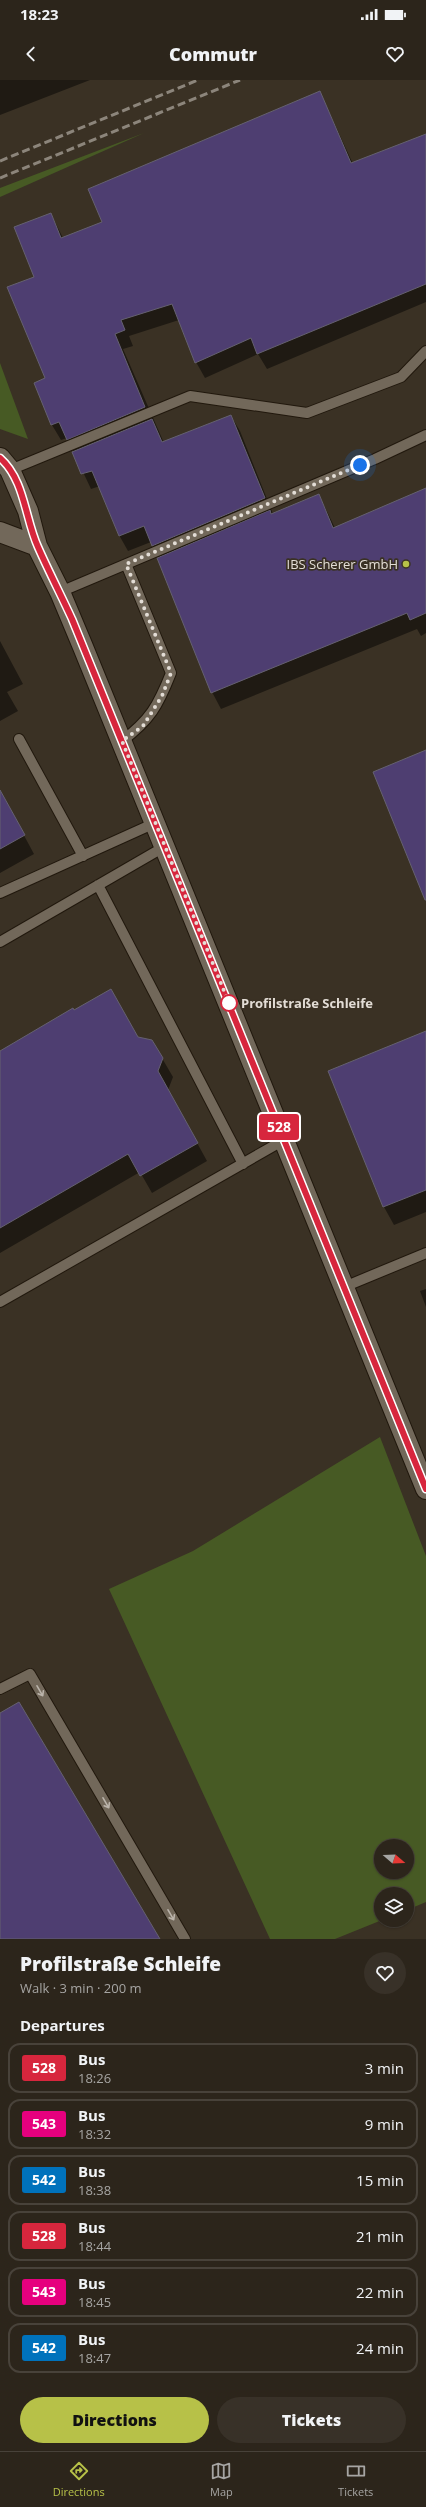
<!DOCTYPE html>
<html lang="en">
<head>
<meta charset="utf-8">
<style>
  :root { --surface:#2c251b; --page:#383128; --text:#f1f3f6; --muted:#a6a5a3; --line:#48423a; --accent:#b7c148 }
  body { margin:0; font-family:"Open Sans",sans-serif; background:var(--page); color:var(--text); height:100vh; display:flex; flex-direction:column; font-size:15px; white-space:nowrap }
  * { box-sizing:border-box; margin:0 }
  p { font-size:13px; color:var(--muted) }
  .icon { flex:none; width:22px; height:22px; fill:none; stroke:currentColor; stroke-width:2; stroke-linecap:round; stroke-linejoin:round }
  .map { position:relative; height:1859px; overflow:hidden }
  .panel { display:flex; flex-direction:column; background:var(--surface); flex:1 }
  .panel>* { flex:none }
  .badge { padding:0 8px; border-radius:3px; font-size:14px; line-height:26px }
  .needle { width:26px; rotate:109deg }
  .buttons { position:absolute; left:374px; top:1759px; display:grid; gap:8px }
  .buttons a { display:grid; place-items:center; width:40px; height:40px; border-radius:50%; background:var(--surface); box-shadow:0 1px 3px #0004,0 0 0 1px var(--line); font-size:20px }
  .you { position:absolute; width:20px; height:20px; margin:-10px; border:3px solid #fff; border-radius:50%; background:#1a73e8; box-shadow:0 0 0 6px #1a73e833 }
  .map>.badge { position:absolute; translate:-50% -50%; box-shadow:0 0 0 2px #fff }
  h2 { padding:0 20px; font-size:15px; line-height:36px }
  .round { display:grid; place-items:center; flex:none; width:42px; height:42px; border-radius:21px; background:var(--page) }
  .summary { display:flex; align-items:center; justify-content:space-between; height:68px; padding:0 20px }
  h1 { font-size:19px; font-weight:800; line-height:30px }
  .action { display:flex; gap:8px; margin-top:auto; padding:8px 20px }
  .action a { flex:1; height:46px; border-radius:24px; background:var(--accent); color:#111; font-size:16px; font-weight:800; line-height:46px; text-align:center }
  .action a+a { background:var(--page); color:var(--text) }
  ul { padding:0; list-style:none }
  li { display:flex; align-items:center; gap:12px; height:50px; margin:0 8px 6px; padding:0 12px; border:2px solid var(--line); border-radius:12px }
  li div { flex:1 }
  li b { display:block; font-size:15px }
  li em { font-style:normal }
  li .badge { min-width:44px; font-weight:700; text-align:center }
  .status { display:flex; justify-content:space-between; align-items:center; height:28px; padding:0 20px; background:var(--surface); direction:ltr }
  .status svg { height:11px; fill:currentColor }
  header { display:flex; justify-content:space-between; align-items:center; height:52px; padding:0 20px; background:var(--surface); font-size:18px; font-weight:800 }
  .tabs { display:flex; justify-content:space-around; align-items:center; height:56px; border-top:1px solid var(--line); background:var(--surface); font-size:11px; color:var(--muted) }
  .tabs a { display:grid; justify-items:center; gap:2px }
  .tabs .on { color:var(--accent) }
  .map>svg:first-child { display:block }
  .green { fill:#475a24; fill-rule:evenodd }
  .shadow { fill:#0007 }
  .building { fill:#4e3e71; stroke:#656170 }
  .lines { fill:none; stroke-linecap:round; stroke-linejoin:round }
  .service-casing { stroke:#21180d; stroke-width:12 }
  .minor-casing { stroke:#21180d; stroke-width:22 }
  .service { stroke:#72685a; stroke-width:10 }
  .minor { stroke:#72685a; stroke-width:20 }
  .rail { stroke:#8c857b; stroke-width:3; stroke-dasharray:8 4; stroke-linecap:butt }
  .oneway { stroke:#bbb4ab }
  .line-casing { stroke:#fff; stroke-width:9 }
  .line { stroke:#d7263d; stroke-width:6 }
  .walk { stroke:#e3ddd6; stroke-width:4; stroke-dasharray:0 7.2 }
  .poi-dot { fill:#b7c148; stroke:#3a3124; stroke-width:1.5 }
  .stop-dot { fill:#fff; stroke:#d7263d; stroke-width:2 }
  .labels { text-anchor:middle; stroke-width:3.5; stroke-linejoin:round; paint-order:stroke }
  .poi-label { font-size:13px; fill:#e3ddd6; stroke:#3a3124; text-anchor:end }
  .stop-label { font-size:13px; font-weight:bold; fill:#e3ddd6; stroke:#3a3124; text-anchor:start }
</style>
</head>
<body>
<div class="status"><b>18:23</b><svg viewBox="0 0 49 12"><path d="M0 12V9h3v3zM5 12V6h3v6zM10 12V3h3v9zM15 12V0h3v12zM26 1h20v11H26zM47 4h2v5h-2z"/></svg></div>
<header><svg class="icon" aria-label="back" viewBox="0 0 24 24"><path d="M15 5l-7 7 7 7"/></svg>Commutr<svg class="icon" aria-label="heart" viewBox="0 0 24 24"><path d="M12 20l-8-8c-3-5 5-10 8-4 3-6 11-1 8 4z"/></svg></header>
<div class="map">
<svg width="426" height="1859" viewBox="0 0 426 1859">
  <rect width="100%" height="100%" fill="#3a3124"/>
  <path class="green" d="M144 53 0 117V108Z
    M0 283 28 359 0 349Z
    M380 1357 426 1476V1822L407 1830V1814H381L382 1840 335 1859H270L109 1509 193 1471ZM381 1766H407V1792H381Z"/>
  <path class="shadow" d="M0 0H90L0 35Z
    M320 12 353 84 426 55V222L267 289 258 274 205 298 196 282 179 240 129 256 133 266 123 269 164 363 231 336 240 351 273 434 319 415 335 448 426 409V553L421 556 417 549 221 629 212 612 160 478 151 462 128 471 119 455 100 406 91 409 67 358 61 360 52 345 35 197 51 134 63 158 103 142Z
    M0 561 23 604 7 612 18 631 0 641Z
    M0 711 34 774 0 793Z
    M426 952V1132L394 1145 384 1127 329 991Z
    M138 958 152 961 173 997 168 1010 207 1081 152 1113 140 1092 0 1173V972Z
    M426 1209V1227L420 1211Z"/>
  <path class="building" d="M320 11 351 83 426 54V204L257 274 251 258 195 283 172 224 121 240 125 250 115 254 145 327 67 360 59 342 51 345 34 303 45 298 7 207 34 197 14 147 51 133 61 158 102 142 88 109Z
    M231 335 265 418 152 466 144 446 119 456 92 391 81 394 72 372 152 339 162 362Z
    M426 408V533L410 540 407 533 211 613 157 478 270 430 271 434 319 414 333 448Z
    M426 670V820H425L373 692Z
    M0 710 25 755 0 769Z
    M111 909 138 957 152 960 163 978 158 991 198 1063 140 1096 128 1074 0 1148V971L73 928 74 930Z
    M426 951V1110L383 1127 328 991Z
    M19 1622 160 1859H0V1633Z"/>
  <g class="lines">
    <g class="service-casing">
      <path id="service" d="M10 390 190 316 307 333 401 297 426 271
        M60 512 375 379 426 355
        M19 659 83 776
        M122 661C150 640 158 626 171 593L126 484
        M98 805 243 1084
        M0 813 155 743
        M0 862 164 767
        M344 1207 426 1173
        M0 1222 284 1060
        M0 1609 30 1594 185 1859"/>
    </g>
    <g class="minor-casing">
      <path id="minor" d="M0 378 10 390 28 431 37 466 60 512 83 567 426 1409
        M0 452 37 466"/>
    </g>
    <use href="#service" class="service"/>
    <use href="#minor" class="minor"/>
    <path class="rail" d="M0 81 198 0
      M0 98 240 0"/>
  </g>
  <defs><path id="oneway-shaft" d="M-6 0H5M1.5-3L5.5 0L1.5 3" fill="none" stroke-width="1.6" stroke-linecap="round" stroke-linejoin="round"/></defs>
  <g class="oneway">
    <use href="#oneway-shaft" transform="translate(40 1611) rotate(60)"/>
    <use href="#oneway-shaft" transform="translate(106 1723) rotate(60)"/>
    <use href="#oneway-shaft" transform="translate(171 1835) rotate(60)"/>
  </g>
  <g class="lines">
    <g class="line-casing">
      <path id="line" d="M0 378C25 400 25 439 38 467 49 492 61 515 72 539L426 1409"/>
    </g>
    <use href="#line" class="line"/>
    <path class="walk" d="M229 923 122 661 143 646 162 616 171 593 126 484 360 385"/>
  </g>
  <circle class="poi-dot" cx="406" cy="484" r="4"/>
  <circle class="stop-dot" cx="229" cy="923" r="8"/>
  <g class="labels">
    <g class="poi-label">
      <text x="398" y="489">IBS Scherer GmbH</text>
    </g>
    <g class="stop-label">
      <text x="241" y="928">Profilstraße Schleife</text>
    </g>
  </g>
</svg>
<div class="buttons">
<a><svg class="needle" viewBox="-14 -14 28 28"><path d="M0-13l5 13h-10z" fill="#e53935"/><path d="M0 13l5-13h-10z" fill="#a6a5a3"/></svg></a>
<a><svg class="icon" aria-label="layers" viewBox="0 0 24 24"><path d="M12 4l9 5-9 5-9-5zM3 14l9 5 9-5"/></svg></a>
</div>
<div class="you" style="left:360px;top:385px"></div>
<b class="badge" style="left:279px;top:1047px;background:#d7263d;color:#fff">528</b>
</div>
<section class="panel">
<div class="summary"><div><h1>Profilstraße Schleife</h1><p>Walk · 3 min · 200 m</p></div><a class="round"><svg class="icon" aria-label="heart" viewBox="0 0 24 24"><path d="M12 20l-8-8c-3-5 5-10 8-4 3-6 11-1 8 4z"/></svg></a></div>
<h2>Departures</h2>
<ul>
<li><span class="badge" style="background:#d7263d;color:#fff">528</span><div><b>Bus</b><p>18:26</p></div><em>3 min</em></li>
<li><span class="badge" style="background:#e6007e;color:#fff">543</span><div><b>Bus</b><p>18:32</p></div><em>9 min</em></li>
<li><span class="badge" style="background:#0072bc;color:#fff">542</span><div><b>Bus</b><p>18:38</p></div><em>15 min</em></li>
<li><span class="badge" style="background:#d7263d;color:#fff">528</span><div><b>Bus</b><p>18:44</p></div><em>21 min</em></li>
<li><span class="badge" style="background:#e6007e;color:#fff">543</span><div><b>Bus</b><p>18:45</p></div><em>22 min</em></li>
<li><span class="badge" style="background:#0072bc;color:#fff">542</span><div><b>Bus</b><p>18:47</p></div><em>24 min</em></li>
</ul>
<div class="action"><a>Directions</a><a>Tickets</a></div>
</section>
<nav class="tabs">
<a class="on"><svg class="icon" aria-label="directions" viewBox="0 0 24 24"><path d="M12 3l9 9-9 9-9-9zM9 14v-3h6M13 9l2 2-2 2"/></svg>Directions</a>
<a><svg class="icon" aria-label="map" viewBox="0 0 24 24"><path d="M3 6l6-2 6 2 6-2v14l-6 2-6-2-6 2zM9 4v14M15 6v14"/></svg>Map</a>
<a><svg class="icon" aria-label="tickets" viewBox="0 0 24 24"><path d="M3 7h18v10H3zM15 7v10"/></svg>Tickets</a>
</nav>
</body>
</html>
